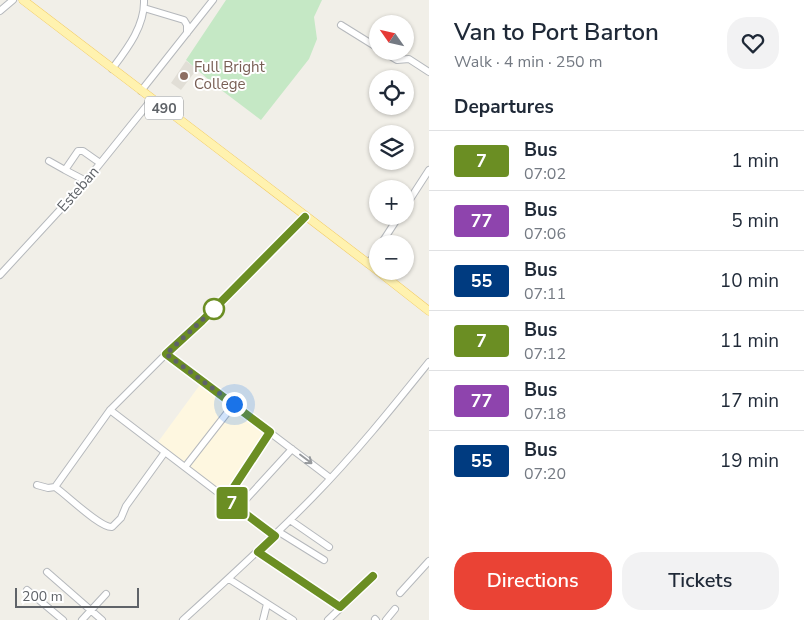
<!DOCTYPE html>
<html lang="en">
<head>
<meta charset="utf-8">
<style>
  :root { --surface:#fff; --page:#f2f2f3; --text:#1f2937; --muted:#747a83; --line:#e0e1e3; --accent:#ea4335 }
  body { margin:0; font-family:"Nunito Sans",sans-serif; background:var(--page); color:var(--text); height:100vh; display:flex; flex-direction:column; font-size:19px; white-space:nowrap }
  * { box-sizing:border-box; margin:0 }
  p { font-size:16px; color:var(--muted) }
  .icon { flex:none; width:28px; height:28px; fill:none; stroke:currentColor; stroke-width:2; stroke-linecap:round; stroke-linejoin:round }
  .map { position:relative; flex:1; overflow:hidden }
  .details { display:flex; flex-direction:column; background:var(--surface); width:375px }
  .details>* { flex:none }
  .badge { padding:0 10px; border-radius:4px; font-size:18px; line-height:32px }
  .needle { width:32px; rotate:304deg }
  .controls { position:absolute; left:369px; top:15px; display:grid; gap:10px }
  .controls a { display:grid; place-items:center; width:45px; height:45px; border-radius:50%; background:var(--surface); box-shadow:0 1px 4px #0004; font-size:25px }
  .scale { position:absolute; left:15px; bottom:12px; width:124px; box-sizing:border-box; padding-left:5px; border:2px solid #5f6368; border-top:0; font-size:14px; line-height:18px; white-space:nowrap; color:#5f6368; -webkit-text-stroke:4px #fff; paint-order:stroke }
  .you { position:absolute; width:25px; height:25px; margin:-12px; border:4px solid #fff; border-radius:50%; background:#1a73e8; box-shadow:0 0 0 8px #1a73e833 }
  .map>.badge { position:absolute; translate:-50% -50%; box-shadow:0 0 0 2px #fff }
  h2 { padding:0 25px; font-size:19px; line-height:45px }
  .round { display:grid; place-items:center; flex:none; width:52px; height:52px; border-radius:20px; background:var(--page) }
  .head { display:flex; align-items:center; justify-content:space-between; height:85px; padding:0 25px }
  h1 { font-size:24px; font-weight:600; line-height:38px }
  .button { display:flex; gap:10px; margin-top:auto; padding:10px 25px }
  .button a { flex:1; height:58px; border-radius:20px; background:var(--accent); color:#fff; font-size:20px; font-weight:600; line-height:58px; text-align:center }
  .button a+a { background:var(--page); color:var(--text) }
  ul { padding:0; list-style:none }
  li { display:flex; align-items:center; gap:15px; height:60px; padding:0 25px; border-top:1px solid var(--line) }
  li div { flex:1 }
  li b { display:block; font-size:19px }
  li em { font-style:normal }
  li .badge { min-width:55px; font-weight:700; text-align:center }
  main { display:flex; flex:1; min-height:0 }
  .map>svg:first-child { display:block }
  .commercial { fill:#fef7e0 }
  .education { fill:#e1ded6 }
  .green { fill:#c5e8c5 }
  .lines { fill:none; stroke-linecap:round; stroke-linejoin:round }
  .minor-casing { stroke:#b5b8bc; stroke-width:8 }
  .major-casing { stroke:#f2c960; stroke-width:9 }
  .minor { stroke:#fff; stroke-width:6 }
  .major { stroke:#fff2af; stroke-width:8 }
  .oneway { stroke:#979a9d }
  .line-casing { stroke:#fff; stroke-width:11 }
  .line { stroke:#6b8e23; stroke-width:8 }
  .walk { stroke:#5f6368; stroke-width:5; stroke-dasharray:0 9 }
  .education-dot { fill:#8d6e63; stroke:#fff; stroke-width:2 }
  .stop-dot { fill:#fff; stroke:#6b8e23; stroke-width:2.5 }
  .labels { text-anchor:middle; stroke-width:4; stroke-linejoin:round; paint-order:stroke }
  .shield { fill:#fff; stroke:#8f9295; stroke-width:1 }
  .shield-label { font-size:14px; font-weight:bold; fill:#5f6368 }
  .education-label { font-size:15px; fill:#785e54; stroke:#fff; text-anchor:start }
  .street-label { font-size:15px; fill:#5f6368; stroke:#fff }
</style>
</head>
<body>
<main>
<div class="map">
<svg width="429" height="620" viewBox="0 0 429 620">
  <rect width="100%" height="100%" fill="#f1efe8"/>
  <path class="commercial" d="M202 382 267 433 226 494 158 442Z"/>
  <path class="education" d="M186 61 197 69 181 90 171 83Z"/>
  <path class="green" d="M226 0H322L314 17 317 39 309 59 261 120 216 86 186 60Z"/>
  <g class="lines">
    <g class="minor-casing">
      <path id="minor" d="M144 8 184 20 187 25V33
        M0 11 13 0
        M341 25 378 48
        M382 51 397 60 409 59 429 72
        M112 69C127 49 145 26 144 0
        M141 91 213 0
        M49 161 65 170
        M86 181 65 170 78 151H83L100 163
        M405 207 429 170
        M381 244 399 216
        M368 264 378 250
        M0 275 82 186 152 99
        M166 354 330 478
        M110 410 275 536
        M165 452 126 506 121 518 112 527C100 528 67 495 55 487L110 410 166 354 202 321 305 217
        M185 467 234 404
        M37 485 48 488 55 487
        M226 499 270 432
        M238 508 292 449
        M290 520 329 547
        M279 532 324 560
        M258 551 340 607
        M47 572 102 620
        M229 579 293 620
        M27 590 63 620
        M400 593 429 561
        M375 619 376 620
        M82 620 106 594
        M183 620C227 580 271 540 313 497 354 455 392 408 429 362
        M263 620 267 604
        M328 620 373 577
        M386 620 395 609"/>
    </g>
    <g class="major-casing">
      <path id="major" d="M23 0 378 271
        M378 271 429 311"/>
    </g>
    <use href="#minor" class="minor"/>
    <use href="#major" class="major"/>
  </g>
  <defs><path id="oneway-shaft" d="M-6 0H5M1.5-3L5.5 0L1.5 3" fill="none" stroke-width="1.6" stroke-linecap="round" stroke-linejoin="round" transform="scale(1.25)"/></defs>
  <use class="oneway" href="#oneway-shaft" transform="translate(306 459) rotate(37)"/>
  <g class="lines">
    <g class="line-casing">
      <path id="line" d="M305 217 202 321 166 354 270 432 226 499 275 536 258 552 340 607 373 576"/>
    </g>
    <use href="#line" class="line"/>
    <path class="walk" d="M214 309 215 308 166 354 234 404"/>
  </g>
  <circle class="education-dot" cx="184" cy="76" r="5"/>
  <circle class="stop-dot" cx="214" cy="309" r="10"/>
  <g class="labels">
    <rect class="shield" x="145" y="96.5" width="38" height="23" rx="4"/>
    <g class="shield-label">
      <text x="164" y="113">490</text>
    </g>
    <g class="education-label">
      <text x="194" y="72">Full Bright<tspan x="194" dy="17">College</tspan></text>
    </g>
    <g class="street-label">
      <text transform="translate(78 189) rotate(-49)" y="5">Esteban</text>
    </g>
  </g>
</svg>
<div class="controls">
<a><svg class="needle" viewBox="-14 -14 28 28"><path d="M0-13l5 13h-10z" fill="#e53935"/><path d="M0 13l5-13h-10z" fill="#747a83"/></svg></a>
<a><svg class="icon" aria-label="locate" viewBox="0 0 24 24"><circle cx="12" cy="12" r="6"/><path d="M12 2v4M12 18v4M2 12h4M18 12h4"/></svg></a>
<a><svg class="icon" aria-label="layers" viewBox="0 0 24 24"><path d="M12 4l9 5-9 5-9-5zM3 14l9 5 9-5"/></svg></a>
<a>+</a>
<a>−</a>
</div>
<div class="scale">200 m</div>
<div class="you" style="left:234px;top:404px"></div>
<b class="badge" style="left:232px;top:503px;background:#6b8e23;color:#fff">7</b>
</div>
<section class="details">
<div class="head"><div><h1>Van to Port Barton</h1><p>Walk · 4 min · 250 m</p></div><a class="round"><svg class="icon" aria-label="heart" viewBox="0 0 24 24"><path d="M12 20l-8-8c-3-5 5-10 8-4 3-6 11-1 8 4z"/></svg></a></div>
<h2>Departures</h2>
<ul>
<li><span class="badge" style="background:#6b8e23;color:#fff">7</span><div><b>Bus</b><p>07:02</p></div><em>1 min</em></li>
<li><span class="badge" style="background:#8e44ad;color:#fff">77</span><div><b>Bus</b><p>07:06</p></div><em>5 min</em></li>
<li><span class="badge" style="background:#003b80;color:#fff">55</span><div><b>Bus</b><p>07:11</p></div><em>10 min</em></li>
<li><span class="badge" style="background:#6b8e23;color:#fff">7</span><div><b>Bus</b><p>07:12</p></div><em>11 min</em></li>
<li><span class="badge" style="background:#8e44ad;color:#fff">77</span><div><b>Bus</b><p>07:18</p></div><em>17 min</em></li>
<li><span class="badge" style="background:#003b80;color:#fff">55</span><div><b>Bus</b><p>07:20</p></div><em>19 min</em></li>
</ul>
<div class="button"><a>Directions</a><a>Tickets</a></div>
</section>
</main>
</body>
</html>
